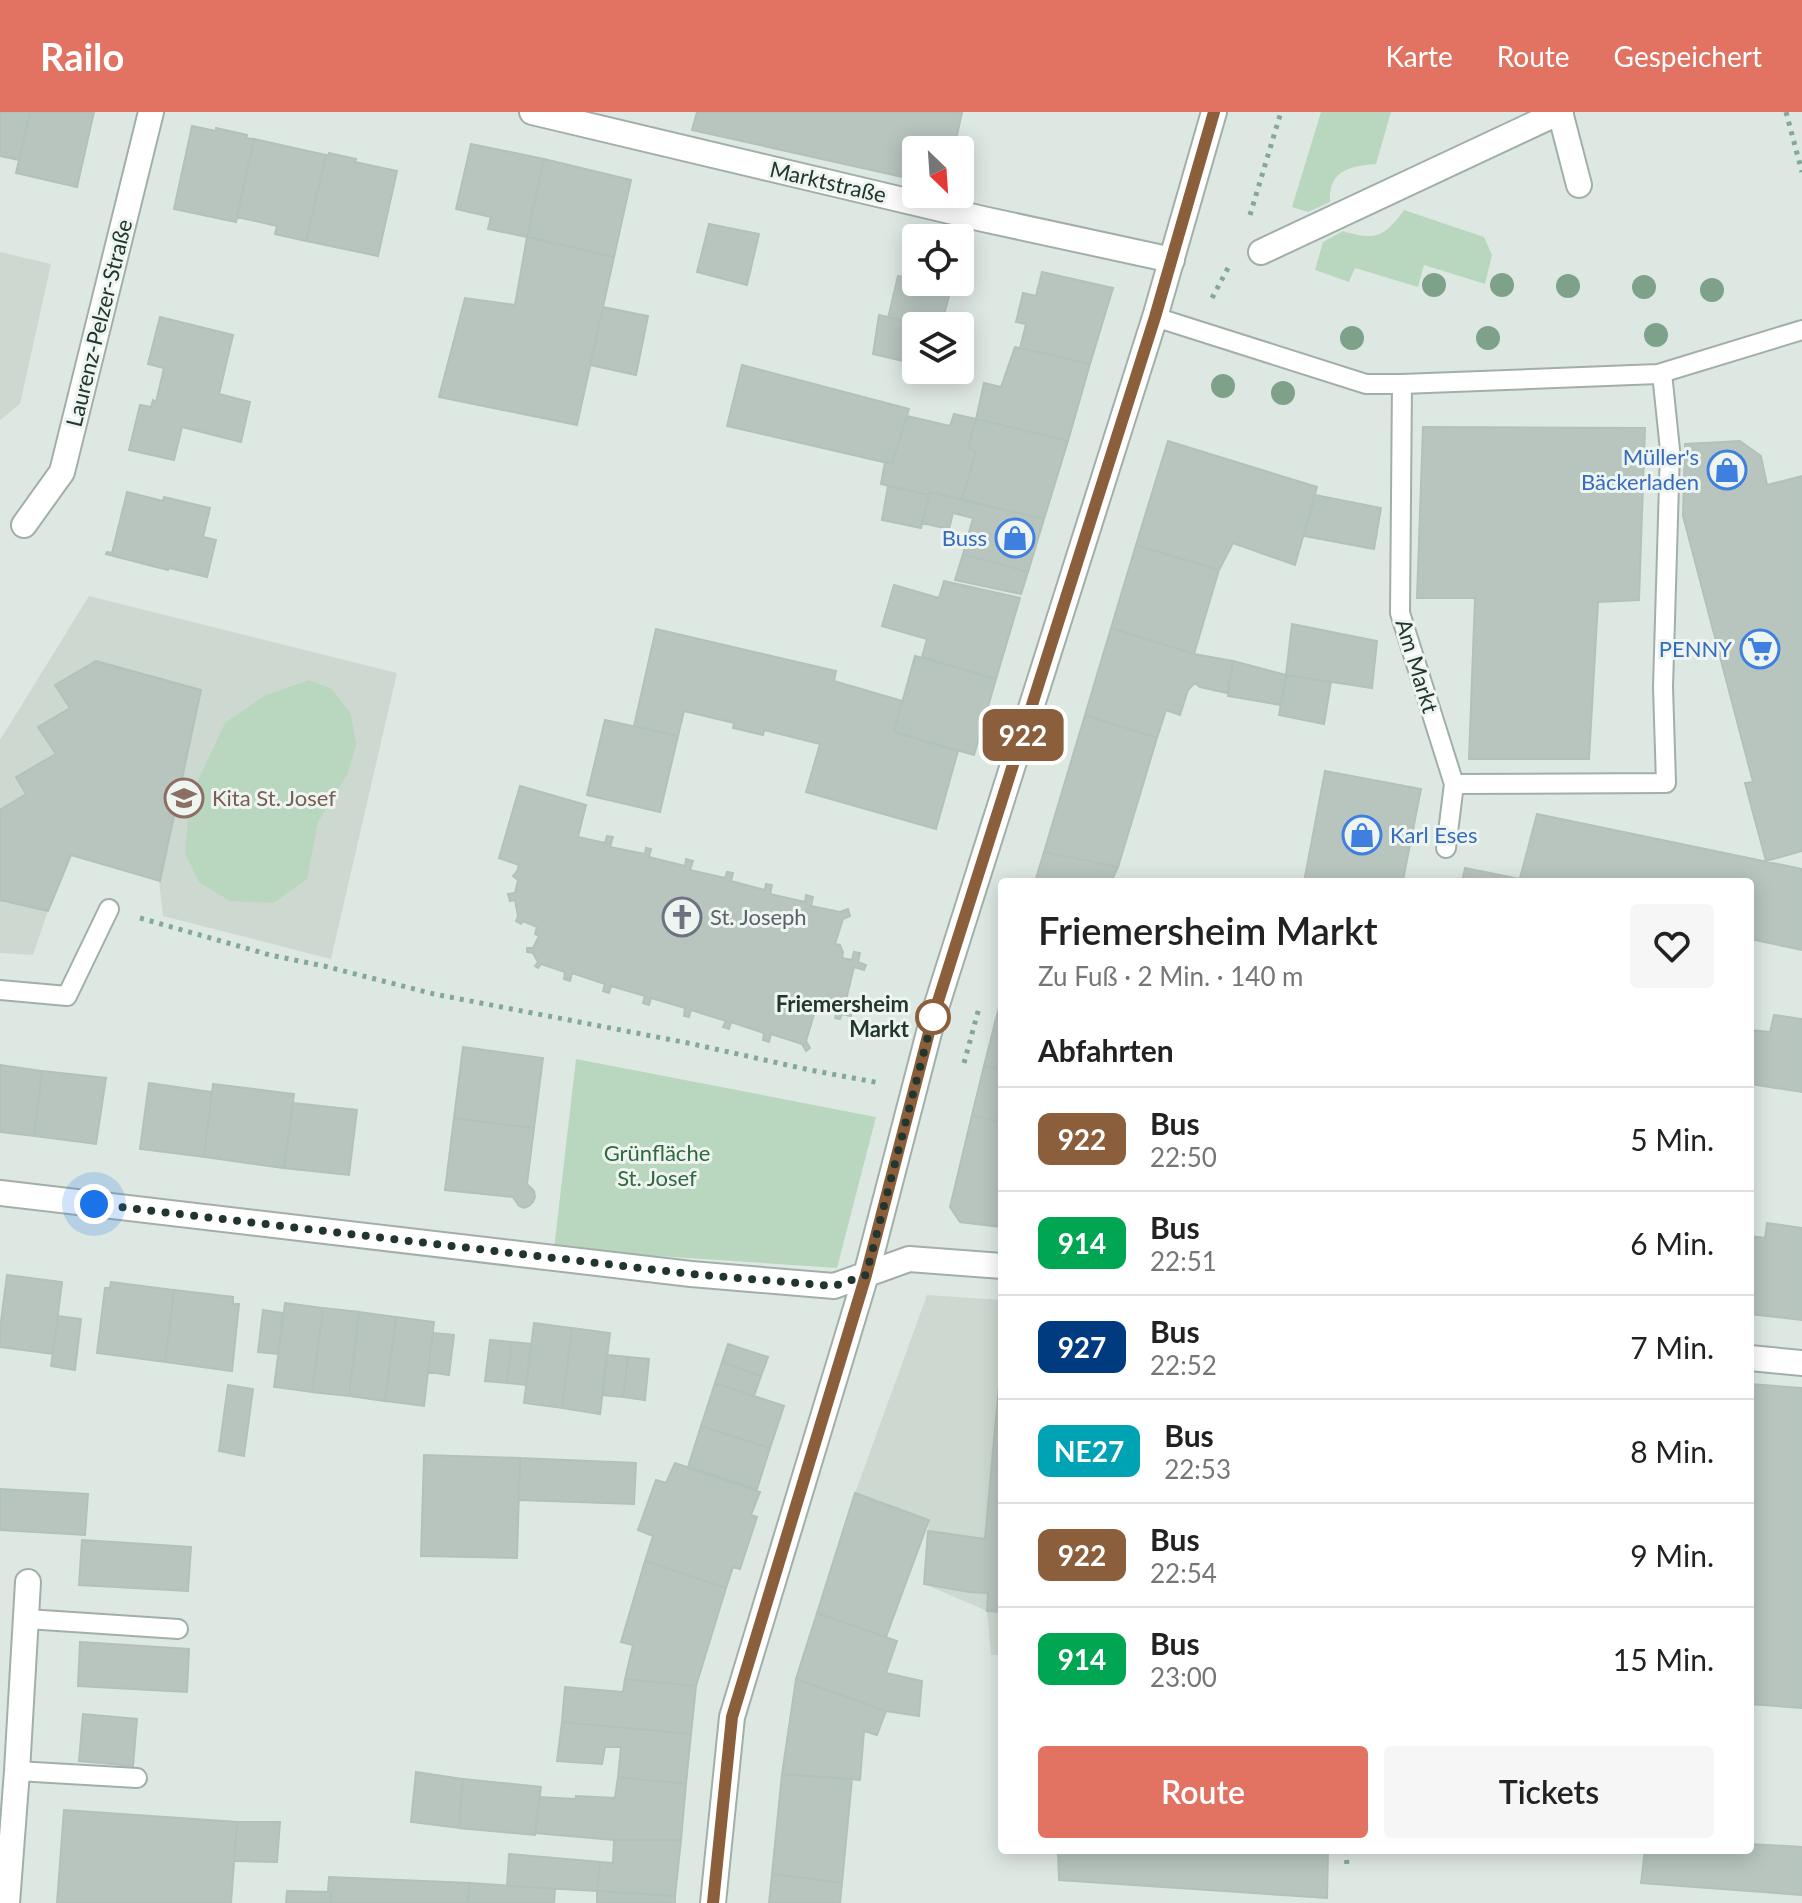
<!DOCTYPE html>
<html lang="de">
<head>
<meta charset="utf-8">
<style>
  :root { --surface:#fff; --page:#f6f6f6; --text:#222; --muted:#767676; --line:#e0e0e0; --accent:#e27262 }
  body { margin:0; font-family:Lato,sans-serif; background:var(--page); color:var(--text); height:100vh; display:flex; flex-direction:column; font-size:30px; white-space:nowrap }
  * { box-sizing:border-box; margin:0 }
  p { font-size:26px; color:var(--muted) }
  .icon { flex:none; width:44px; height:44px; fill:none; stroke:currentColor; stroke-width:2; stroke-linecap:round; stroke-linejoin:round }
  .map { position:relative; flex:1; overflow:hidden }
  .side { position:absolute; left:998px; top:766px; width:756px; height:976px; display:flex; flex-direction:column; background:var(--surface); border-radius:8px; box-shadow:0 4px 20px #0003 }
  .side>* { flex:none }
  .badge { padding:0 16px; border-radius:12px; font-size:28px; line-height:52px }
  .needle { width:52px; rotate:155deg }
  .controls { position:absolute; left:902px; top:24px; display:grid; gap:16px }
  .controls a { display:grid; place-items:center; width:72px; height:72px; border-radius:8px; background:var(--surface); box-shadow:0 4px 20px #0003; font-size:40px }
  .you { position:absolute; width:40px; height:40px; margin:-20px; border:6px solid #fff; border-radius:50%; background:#1a73e8; box-shadow:0 0 0 12px #1a73e833 }
  .map>.badge { position:absolute; translate:-50% -50%; box-shadow:0 0 0 4px #fff }
  h2 { padding:0 40px; font-size:30px; line-height:72px }
  .round { display:grid; place-items:center; flex:none; width:84px; height:84px; border-radius:8px; background:var(--page) }
  .headline { display:flex; align-items:center; justify-content:space-between; height:136px; padding:0 40px }
  h1 { font-size:38px; font-weight:600; line-height:60px }
  .action { display:flex; gap:16px; margin-top:auto; padding:16px 40px }
  .action a { flex:1; height:92px; border-radius:8px; background:var(--accent); color:#fff; font-size:32px; font-weight:600; line-height:92px; text-align:center }
  .action a+a { background:var(--page); color:var(--text) }
  ul { padding:0; list-style:none }
  li { display:flex; align-items:center; gap:24px; height:104px; padding:0 40px; border-top:2px solid var(--line) }
  li div { flex:1 }
  li b { display:block; font-size:30px }
  li em { font-style:normal }
  li .badge { min-width:88px; font-weight:700; text-align:center }
  header { display:flex; align-items:center; gap:48px; box-sizing:border-box; height:112px; padding:0 40px; background:var(--accent); color:#fff }
  header strong { font-size:38px }
  nav { display:flex; gap:44px; margin-inline-start:auto; font-size:28px }
  .map>svg:first-child { display:block }
  .built { fill:#cdd8d1 }
  .green { fill:#b9d7be }
  .building { fill:#b7c5be; stroke:#b2c1b9; stroke-width:2 }
  .lines { fill:none; stroke-linecap:round; stroke-linejoin:round }
  .lane-casing { stroke:#a2afa9; stroke-width:22 }
  .street-casing { stroke:#a2afa9; stroke-width:28 }
  .path { stroke:#82a898; stroke-width:5; stroke-dasharray:4 6; stroke-linecap:butt }
  .lane { stroke:#fff; stroke-width:18 }
  .street { stroke:#fff; stroke-width:24 }
  .tree { fill:#7ea289 }
  .line-casing { stroke:#fff; stroke-width:18 }
  .line { stroke:#8b5e3c; stroke-width:12 }
  .walk { stroke:#21362e; stroke-width:8; stroke-dasharray:0 14.4 }
  .stop-dot { fill:#fff; stroke:#8b5e3c; stroke-width:4 }
  .labels { text-anchor:middle; stroke-width:6; stroke-linejoin:round; paint-order:stroke }
  .street-label { font-size:22px; fill:#21362e; stroke:#eef5f1 }
  .shop-label { font-size:22px; fill:#366cbe; stroke:#eef5f1; text-anchor:end }
  .education-label { font-size:22px; fill:#785e54; stroke:#eef5f1; text-anchor:start }
  .worship-label { font-size:22px; fill:#5b616d; stroke:#eef5f1; text-anchor:start }
  .stop-label { font-size:22px; font-weight:bold; fill:#21362e; stroke:#eef5f1; text-anchor:end }
  .park-label { font-size:22px; fill:#30683f; stroke:#eef5f1 }
</style>
</head>
<body>
<header>
<strong>Railo</strong>
<nav><a>Karte</a><a>Route</a><a>Gespeichert</a></nav>
</header>
<div class="map">
<svg width="1802" height="1791" viewBox="0 0 1802 1791">
  <rect width="100%" height="100%" fill="#dee8e3"/>
  <path class="built" d="M0 140 51 152 20 292 0 308Z
    M89 484 397 561 331 847 163 804 159 769 72 743 48 799 33 843 0 841V628Z
    M927 1183 1002 1188V1543H991L987 1499 924 1472 929 1408 855 1381Z"/>
  <path class="green" d="M1321 0H1391L1376 52C1351 54 1328 58 1330 90L1308 100 1292 95Z
    M1404 98 1484 125 1492 143 1485 172 1424 153 1418 175 1355 156 1349 170 1315 158 1323 130 1343 119C1375 129 1385 125 1404 98Z
    M309 568 332 577 351 602 356 633 348 661 318 710 307 767 273 791 230 789 199 770 185 741 188 707 199 666 225 611 264 584Z
    M576 947 876 1005 837 1156 554 1137Z"/>
  <path class="building" d="M0 0H30L19 48 0 44Z
    M30 0H94L77 75 16 61Z
    M697 0H962L954 38H916V68L692 18Z
    M192 14 216 19V16L243 22 247 23 246 26 254 27 236 110 174 97Z
    M254 27 326 43 306 129 275 122 277 114 237 105Z
    M471 32 544 47 527 125 488 117 491 105 456 97Z
    M329 41 356 47 355 50 397 59 378 144 306 129 326 43 328 44Z
    M544 47 631 68 614 145 527 125Z
    M709 112 759 122 747 173 697 160Z
    M527 125 614 145 577 313 439 285 465 186 515 193Z
    M1042 160 1113 176 1090 252 1020 236 1026 212 1016 210 1023 181 1036 184Z
    M898 164 916 167V170H932L952 173 941 214H925L888 206Z
    M603 195 648 204 636 263 590 253Z
    M879 203 925 214H916V252L873 242Z
    M160 205 233 223 219 282 250 290 241 330 182 315 174 348 129 338 140 293 151 295 153 288 156 290 164 256 148 252Z
    M1015 235 1090 252 1068 329 976 307 984 271 1001 275Z
    M742 253 909 297 892 352 727 314Z
    M954 302 976 307 968 336 976 339 962 388 930 380 929 383 881 372 885 350 892 352 907 304 950 314Z
    M976 307 1068 329 1044 407 962 388 976 339 968 336Z
    M1423 315 1645 316 1639 488 1598 490 1589 647H1469L1475 486H1417Z
    M1168 329 1317 375 1295 453 1233 431 1219 458 1136 433Z
    M1740 329 1761 344 1767 373 1802 364V739L1766 749 1745 671 1753 670 1683 404 1685 332Z
    M888 374 929 383 921 416 882 408Z
    M127 380 163 389 164 385 210 396 203 425 216 428 207 465 169 456 168 458 106 442 107 440 112 441Z
    M930 380 1044 407 1028 460 963 442 973 406 953 401 949 417 922 411Z
    M1315 383 1381 396 1374 437 1304 424Z
    M1136 433 1219 458 1194 542 1111 516Z
    M963 442 1028 460 1021 482 955 468Z
    M944 469 1020 486 996 567 922 545 927 527 882 514 894 473 939 486Z
    M1292 512 1377 529 1372 576 1286 563Z
    M1111 516 1194 542 1233 549 1227 581 1200 575 1195 571 1188 578 1180 603 1166 598 1157 626 1085 603Z
    M656 517 836 559 834 569 902 589 894 620 958 639 936 717 806 680 820 632 764 618 763 623 733 616 734 611 684 599 678 624 634 614Z
    M915 544 996 567 974 643 894 620Z
    M96 549 201 578 160 769 71 743 48 799 0 788V698L26 682 16 665 56 642 38 615 70 596 55 573Z
    M1233 549 1286 563 1281 593 1228 584Z
    M1286 563 1331 570 1324 612 1279 603Z
    M1085 603 1157 626 1118 755 1044 740Z
    M605 608 678 624 660 700 587 683Z
    M1325 659 1421 677 1403 768 1413 770H1304Z
    M520 674 586 693 578 725 605 731 607 724 613 725 610 735 645 742 646 736 651 737 649 745 685 754 686 747 693 749 690 758 725 766 727 760 733 761 731 769 765 778 766 772 772 773 770 782 805 790 806 783 813 785 811 794 840 800 848 797 850 804 843 807 835 832 840 833 843 840 842 846 852 848 854 840 860 841 858 850 866 853 864 858 854 855 844 896 852 898 851 904 842 902 840 907 835 906 836 901 822 896 815 899 806 929 810 936 806 939 802 932 771 922 769 930 763 928 764 921 731 910 729 917 723 915 726 909 691 898 689 905 684 904 685 896 651 886 649 893 643 891 645 884 611 874 609 881 603 879 605 872 572 861 570 869 564 867 565 860 541 852 538 856 535 854 538 850 533 841 527 840V836H533L539 824 535 822 537 815 523 809 521 812 516 809 518 804 515 788 510 789 508 782 515 781 518 768 513 764 517 759 519 753 499 746Z
    M1537 702 1802 757V838L1750 827V770H1519Z
    M1044 740 1118 755 1111 770H1035Z
    M1465 756 1520 767 1519 770H1462Z
    M1002 885V908L996 907Z
    M1774 903 1802 907V980L1750 972V918L1770 920Z
    M996 907 1002 908V958L984 954Z
    M463 935 543 946 534 1016 454 1006Z
    M0 953 42 959 34 1024 0 1020Z
    M984 954 1002 958V1011L972 1003Z
    M42 959 106 966 96 1032 34 1024Z
    M149 971 212 980 204 1045 140 1037Z
    M213 972 294 982 284 1056 204 1045Z
    M293 991 357 998 349 1063 284 1056Z
    M972 1003 1002 1011V1115L960 1110 950 1095Z
    M454 1006 534 1016 527 1072 534 1079 535 1085 533 1090 529 1094 524 1096 519 1094 513 1085 445 1078Z
    M1767 1111 1802 1116V1208L1750 1202V1124L1765 1126Z
    M7 1163 62 1170 53 1242 0 1235V1217Z
    M111 1170 174 1178 165 1250 97 1241 105 1176H110Z
    M174 1178 233 1185V1192H239L232 1259 165 1250Z
    M285 1191 323 1196 312 1280 274 1275Z
    M323 1196 359 1200 349 1284 312 1280Z
    M263 1198 283 1201 278 1242 258 1240Z
    M359 1200 396 1205 385 1289 349 1284Z
    M58 1204 81 1207 75 1258 51 1254Z
    M396 1205 434 1210 424 1294 385 1289Z
    M534 1211 572 1216 562 1296 524 1291Z
    M572 1216 610 1221 600 1302 562 1296Z
    M433 1221 454 1223 449 1263 428 1260Z
    M490 1228 512 1230 507 1271 485 1269Z
    M512 1230 531 1232 526 1273 507 1271Z
    M728 1232 768 1245 761 1264 722 1250Z
    M1002 1240V1500L987 1499 988 1481 969 1480 924 1472 928 1419 985 1427Z
    M607 1243 628 1245 623 1285 602 1283Z
    M628 1245 649 1247 645 1288 623 1285Z
    M722 1250 761 1264 754 1284 715 1271Z
    M715 1271 784 1294 770 1336 701 1314Z
    M1750 1272 1802 1276V1596L1750 1592Z
    M228 1273 253 1277 244 1344 219 1339Z
    M701 1314 770 1336 757 1377 688 1355Z
    M424 1343 520 1346 517 1446 421 1444Z
    M520 1346 636 1351 634 1392 519 1388Z
    M675 1351 760 1380 751 1403 757 1405 740 1457 733 1455 726 1476 645 1449 653 1424 638 1418 656 1368 666 1371Z
    M0 1377 88 1382 85 1423 0 1418Z
    M855 1381 929 1408 886 1525 817 1501Z
    M82 1428 191 1435 188 1479 79 1473Z
    M645 1449 726 1476 696 1574 625 1567 633 1533 621 1530Z
    M817 1501 897 1529 886 1561 922 1569 919 1604 886 1599 796 1567Z
    M80 1530 189 1537 187 1580 78 1574Z
    M625 1567 696 1574 691 1622 562 1610 565 1575 623 1580Z
    M796 1567 886 1599 877 1623 864 1619 860 1668 782 1662Z
    M83 1602 137 1607 133 1654 79 1649Z
    M562 1610 691 1622 686 1672 618 1665 621 1635H605L602 1652 557 1649Z
    M416 1660 463 1667 459 1716 411 1710Z
    M782 1662 852 1667 842 1771 772 1762Z
    M618 1665 686 1672 681 1728H614L535 1721 539 1685 576 1687V1684L615 1686Z
    M463 1667 541 1675 535 1723 459 1716Z
    M64 1698 237 1710 231 1791H57Z
    M237 1710H280L277 1750 234 1749Z
    M614 1728H681L675 1784 597 1779 600 1750 613 1751Z
    M1750 1732 1802 1735V1783L1641 1771 1645 1738H1750Z
    M1058 1738H1328L1327 1786 1059 1768Z
    M509 1742 600 1750 597 1779 507 1774Z
    M772 1762 842 1771 840 1791H769Z
    M329 1765 470 1771 467 1791H331V1780L328 1779Z
    M470 1771 555 1777 554 1791H467Z
    M287 1779 331 1780V1791H286Z
    M597 1779 675 1784V1791H597Z"/>
  <g class="lines">
    <g class="lane-casing">
      <path id="lane" d="M1155 205 1366 272H1402L1658 262 1802 218
        M1402 272 1400 501 1454 672 1446 736
        M1454 672 1666 671 1663 575 1670 338 1662 261
        M0 878 67 884 109 797
        M27 1507 178 1517
        M17 1659 137 1666"/>
    </g>
    <g class="street-casing">
      <path id="street" d="M532 0 983 107 1172 148
        M1560 0 1579 73
        M1261 140 1547 6 1561 2
        M24 413 62 360 151 0
        M0 1081 691 1162 834 1174 909 1147 1002 1154
        M1750 1246 1802 1251
        M7 1791 17 1659 28 1470
        M713 1791 732 1605 866 1163 933 905 1155 205 1214 0"/>
    </g>
    <path class="path" d="M1786 0 1802 60
      M1250 103 1281 0
      M1212 186 1228 156
      M140 806 270 843 324 854 434 882 688 931 810 958 880 971
      M964 951 979 896
      M1346 1738 1347 1755"/>
    <use href="#lane" class="lane"/>
    <use href="#street" class="street"/>
  </g>
  <g class="tree">
    <circle cx="1434" cy="173" r="12"/>
    <circle cx="1502" cy="173" r="12"/>
    <circle cx="1568" cy="174" r="12"/>
    <circle cx="1644" cy="175" r="12"/>
    <circle cx="1712" cy="178" r="12"/>
    <circle cx="1656" cy="223" r="12"/>
    <circle cx="1352" cy="226" r="12"/>
    <circle cx="1488" cy="226" r="12"/>
    <circle cx="1223" cy="274" r="12"/>
    <circle cx="1283" cy="281" r="12"/>
  </g>
  <g class="lines">
    <g class="line-casing">
      <path id="line" d="M713 1791 732 1605 866 1163 933 905 1155 205 1214 0"/>
    </g>
    <use href="#line" class="line"/>
    <path class="walk" d="M94 1092 691 1162 834 1174 866 1163 933 905"/>
  </g>
  <defs>
    <g id="shop-ring" transform="scale(2)"><circle r="9.5" fill="#eef5f1" stroke="#3f7fe0" stroke-width="1.5"/><path d="M-5-2.5h2.3a2.7 3.5 0 0 1 5.4 0H5L5.5 6h-11ZM-1.5-2.5h3a1.5 2.3 0 0 0-3 0Z" fill="#3f7fe0"/></g>
    <g id="supermarket-ring" transform="scale(2)"><circle r="9.5" fill="#eef5f1" stroke="#3f7fe0" stroke-width="1.5"/><path d="M-6-5.5h2.5l.6 2H6L4.5 2H-2.5L-4.4-4H-6ZM-1.5 3.2a1.3 1.3 0 1 0 .1 0ZM3 3.2a1.3 1.3 0 1 0 .1 0Z" fill="#3f7fe0"/></g>
    <g id="school-ring" transform="scale(2)"><circle r="9.5" fill="#eef5f1" stroke="#8d6e63" stroke-width="1.5"/><path d="M0-5L7-2L0 1L-7-2ZM-4 1L0 2.5L4 1V4Q0 6-4 4Z" fill="#8d6e63"/></g>
    <g id="church-ring" transform="scale(2)"><circle r="9.5" fill="#eef5f1" stroke="#6b7280" stroke-width="1.5"/><path d="M-1.2-6h2.4v3.5h3.3v2.4h-3.3V6h-2.4V-.1h-3.3v-2.4h3.3Z" fill="#6b7280"/></g>
  </defs>
  <g fill-rule="evenodd">
    <use href="#shop-ring" x="1727" y="358"/>
    <use href="#shop-ring" x="1015" y="426"/>
    <use href="#supermarket-ring" x="1760" y="537"/>
    <use href="#school-ring" x="184" y="686"/>
    <use href="#shop-ring" x="1362" y="723"/>
    <use href="#church-ring" x="682" y="805"/>
  </g>
  <circle class="stop-dot" cx="933" cy="905" r="16"/>
  <g class="labels">
    <g class="street-label">
      <text transform="translate(828 70) rotate(13)" y="8">Marktstraße</text>
      <text transform="translate(99 211) rotate(-76)" y="8">Laurenz-Pelzer-Straße</text>
      <text transform="translate(1417 554) rotate(73)" y="8">Am Markt</text>
    </g>
    <g class="shop-label">
      <text x="1699" y="353">Müller's<tspan x="1699" dy="25">Bäckerladen</tspan></text>
      <text x="987" y="434">Buss</text>
      <text x="1732" y="545">PENNY</text>
      <text x="1390" y="731" text-anchor="start">Karl Eses</text>
    </g>
    <g class="education-label">
      <text x="212" y="694">Kita St. Josef</text>
    </g>
    <g class="worship-label">
      <text x="710" y="813">St. Joseph</text>
    </g>
    <g class="stop-label">
      <text x="909" y="900">Friemersheim<tspan x="909" dy="25">Markt</tspan></text>
    </g>
    <g class="park-label">
      <text x="657" y="1049">Grünfläche<tspan x="657" dy="25">St. Josef</tspan></text>
    </g>
  </g>
</svg>
<div class="controls">
<a><svg class="needle" viewBox="-14 -14 28 28"><path d="M0-13l5 13h-10z" fill="#e53935"/><path d="M0 13l5-13h-10z" fill="#767676"/></svg></a>
<a><svg class="icon" aria-label="locate" viewBox="0 0 24 24"><circle cx="12" cy="12" r="6"/><path d="M12 2v4M12 18v4M2 12h4M18 12h4"/></svg></a>
<a><svg class="icon" aria-label="layers" viewBox="0 0 24 24"><path d="M12 4l9 5-9 5-9-5zM3 14l9 5 9-5"/></svg></a>
</div>
<div class="you" style="left:94px;top:1092px"></div>
<b class="badge" style="left:1023px;top:623px;background:#8b5e3c;color:#fff">922</b>
<section class="side">
<div class="headline"><div><h1>Friemersheim Markt</h1><p>Zu Fuß · 2 Min. · 140 m</p></div><a class="round"><svg class="icon" aria-label="heart" viewBox="0 0 24 24"><path d="M12 20l-8-8c-3-5 5-10 8-4 3-6 11-1 8 4z"/></svg></a></div>
<h2>Abfahrten</h2>
<ul>
<li><span class="badge" style="background:#8b5e3c;color:#fff">922</span><div><b>Bus</b><p>22:50</p></div><em>5 Min.</em></li>
<li><span class="badge" style="background:#00a651;color:#fff">914</span><div><b>Bus</b><p>22:51</p></div><em>6 Min.</em></li>
<li><span class="badge" style="background:#003b80;color:#fff">927</span><div><b>Bus</b><p>22:52</p></div><em>7 Min.</em></li>
<li><span class="badge" style="background:#00a3b4;color:#fff">NE27</span><div><b>Bus</b><p>22:53</p></div><em>8 Min.</em></li>
<li><span class="badge" style="background:#8b5e3c;color:#fff">922</span><div><b>Bus</b><p>22:54</p></div><em>9 Min.</em></li>
<li><span class="badge" style="background:#00a651;color:#fff">914</span><div><b>Bus</b><p>23:00</p></div><em>15 Min.</em></li>
</ul>
<div class="action"><a>Route</a><a>Tickets</a></div>
</section>
</div>
</body>
</html>
